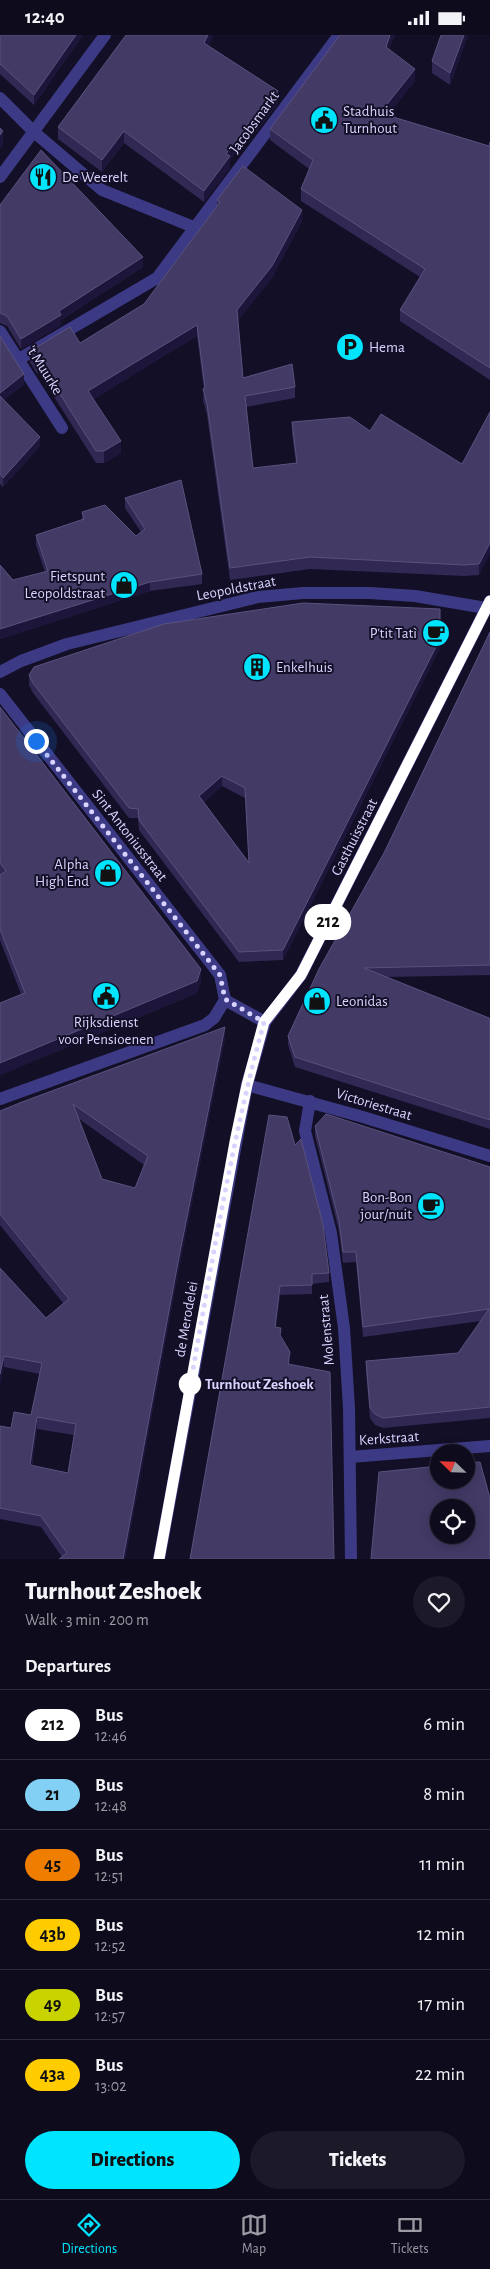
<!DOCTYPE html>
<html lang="en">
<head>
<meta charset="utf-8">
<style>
  :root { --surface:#0e0b1c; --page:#1c1929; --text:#f1f3f6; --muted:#9b9ba3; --line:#2e2b3b; --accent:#00e5ff }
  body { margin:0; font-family:"Alegreya Sans",sans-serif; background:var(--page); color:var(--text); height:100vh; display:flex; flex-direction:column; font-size:19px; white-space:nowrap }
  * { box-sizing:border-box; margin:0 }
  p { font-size:16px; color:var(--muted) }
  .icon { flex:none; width:28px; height:28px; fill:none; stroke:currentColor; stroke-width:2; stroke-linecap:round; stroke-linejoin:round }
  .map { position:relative; height:1524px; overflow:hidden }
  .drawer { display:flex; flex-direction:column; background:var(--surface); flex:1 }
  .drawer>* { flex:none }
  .badge { padding:0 10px; border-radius:16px; font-size:18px; line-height:32px }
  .needle { width:32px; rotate:293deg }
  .controls { position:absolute; left:430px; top:1409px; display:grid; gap:10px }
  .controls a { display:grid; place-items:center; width:45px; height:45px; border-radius:50%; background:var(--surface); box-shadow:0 2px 12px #0003,0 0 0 1px var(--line); font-size:25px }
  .you { position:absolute; width:25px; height:25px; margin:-12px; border:4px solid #fff; border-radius:50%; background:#1a73e8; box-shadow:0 0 0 8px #1a73e833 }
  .map>.badge { position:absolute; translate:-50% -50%; box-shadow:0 0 0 2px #fff }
  h2 { padding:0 25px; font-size:19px; line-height:45px }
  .round { display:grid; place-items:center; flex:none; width:52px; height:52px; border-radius:26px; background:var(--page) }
  .headline { display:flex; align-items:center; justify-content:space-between; height:85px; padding:0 25px }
  h1 { font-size:24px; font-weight:800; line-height:38px }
  .button { display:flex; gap:10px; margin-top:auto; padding:10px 25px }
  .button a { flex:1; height:58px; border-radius:30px; background:var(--accent); color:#111; font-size:20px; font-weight:800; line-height:58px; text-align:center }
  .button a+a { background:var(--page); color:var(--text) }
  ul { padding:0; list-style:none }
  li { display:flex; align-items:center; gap:15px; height:70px; padding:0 25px; border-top:1px solid var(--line) }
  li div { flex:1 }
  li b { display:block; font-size:19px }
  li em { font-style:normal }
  li .badge { min-width:55px; font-weight:700; text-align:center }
  .status { display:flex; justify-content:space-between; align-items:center; height:35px; padding:0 25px; background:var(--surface); direction:ltr }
  .status svg { height:14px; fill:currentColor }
  .menu { display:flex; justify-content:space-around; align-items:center; height:70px; border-top:1px solid var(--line); background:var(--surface); font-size:14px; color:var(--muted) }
  .menu a { display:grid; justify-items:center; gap:2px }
  .menu .current { color:var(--accent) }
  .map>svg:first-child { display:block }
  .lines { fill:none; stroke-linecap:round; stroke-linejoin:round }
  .service { stroke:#3d3a85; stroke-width:12 }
  .minor { stroke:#3d3a85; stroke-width:12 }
  .tertiary { stroke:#3d3a85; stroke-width:12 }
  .wall { fill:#312854; fill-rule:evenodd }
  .shaded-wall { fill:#1d163a }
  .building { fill:#433a66; stroke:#5a527e; fill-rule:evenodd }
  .line-casing { stroke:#fff; stroke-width:11 }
  .line { stroke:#fff; stroke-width:8 }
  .walk { stroke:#d9d4ff; stroke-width:5; stroke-dasharray:0 9 }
  .stop-dot { fill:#fff; stroke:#fff; stroke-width:2.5 }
  .labels { text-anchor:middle; stroke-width:4; stroke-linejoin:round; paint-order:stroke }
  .poi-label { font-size:15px; fill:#d9d4ff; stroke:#130f26; text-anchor:start }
  .street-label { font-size:15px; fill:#d9d4ff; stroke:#130f26 }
  .stop-label { font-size:15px; font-weight:bold; fill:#d9d4ff; stroke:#130f26; text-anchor:start }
</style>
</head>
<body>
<div class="status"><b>12:40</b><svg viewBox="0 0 49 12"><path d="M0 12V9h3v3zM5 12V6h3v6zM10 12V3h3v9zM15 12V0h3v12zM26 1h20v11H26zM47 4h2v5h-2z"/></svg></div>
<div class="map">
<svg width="490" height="1524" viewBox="0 0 490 1524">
  <rect width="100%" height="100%" fill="#130f26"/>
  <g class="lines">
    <path class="service" d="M225 965 265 987"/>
    <path class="minor" d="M0 63 34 97 102 155 196 193
      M0 142 105 0
      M0 296 62 393
      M19 324 157 243 339 0
      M0 637 21 626 67 609 258 562 303 558H370L415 561 486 573
      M0 659 220 940 225 965 214 983 205 990 0 1064
      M247 1050 265 987 301 940 490 566
      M310 1066 305 1096 331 1198 344 1293 349 1373 351 1524
      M350 1422 490 1411"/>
    <path class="tertiary" d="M159 1524 247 1050 363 1082 490 1121"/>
  </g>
  <path class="wall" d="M0 0H83L34 70 0 39Z
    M395 0 389 14 415 46 387 81 489 111 490 107V345L400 286V275L420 242 301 166V154L309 134 270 105V94Z
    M468 0 450 50 432 38V26Z
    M208 11 278 68 257 96 253 93 230 125V133L204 167 124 108 102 137 58 104V92Z
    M217 165 302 186 272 243 238 285 243 343 295 352V363L246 372 253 433 296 428 292 398V387L370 396 462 429 490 377 479 540 464 541 310 534 230 545 207 380 203 365 204 354 197 301 93 364 121 418 104 428H96L39 338 37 339 30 327V316L80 308 144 269 217 171Z
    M0 170 143 232 61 285V290L21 314 7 291 0 288Z
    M0 301 24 349 4 365 40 411 3 452 0 449Z
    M125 463 202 539V549L150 556 0 604V530L13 545 45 537 36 510V500L82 485V477L136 501 141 497 125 473Z
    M440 585 447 599 283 925 239 927 142 799 139 795 138 783H129L33 658 29 650V640ZM222 751 245 763 249 827 204 767Z
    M490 597V940L387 942 490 984V1094L295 1032 288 1010V1001L384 818Z
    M0 672 201 946 197 958 0 1040V968L21 959 0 905Z
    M225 1003 179 1233 125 1524 62 1522 41 1492 0 1484V1391L11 1393 31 1380 40 1339 4 1332 0 1233 46 1283 63 1268 0 1190V1076ZM79 1084 144 1130 135 1153 102 1144ZM37 1394 74 1400 68 1438 32 1431Z
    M269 1080 329 1235V1247L312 1249V1259L280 1260 276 1292 281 1302 290 1326V1329L190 1524Z
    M315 1091 490 1132V1383L383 1393 375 1390 370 1383 366 1336V1326L458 1318 481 1286 363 1302 356 1227 343 1228 339 1196 315 1101Z"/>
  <path class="shaded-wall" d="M76 0H83L34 70V60Z
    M208 0H214L204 19V8Z
    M390 0H395L386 23V12Z
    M464 0H468L450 50V38Z
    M415 34V46L380 90V78Z
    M278 56V68L257 96V84Z
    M253 82V93L230 125V133L204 167V156L226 119Z
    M3 96V110L0 114V100Z
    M124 96V108L102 137V125Z
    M302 175V186L272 243 237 287V275Z
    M143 222V232L61 285V290L21 314V304L59 276Z
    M197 290V301L88 368V356Z
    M39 326V338L37 339V328Z
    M24 339V349L0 368V358Z
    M40 402V411L3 452V443Z
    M121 406V418L104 428V416Z
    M490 508V519L479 540V529Z
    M150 547V556L0 604V594Z
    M447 590V599L283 925V915Z
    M222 741V751L199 771V761Z
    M201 934V946L197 958 0 1040V1028Z
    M225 992V1003L179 1233 125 1524H123L179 1222Z
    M280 1251V1260L275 1302V1292Z
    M290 1317V1326L288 1339V1329Z
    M4 1321V1332L0 1351V1339Z
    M37 1382V1394L30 1442V1430Z"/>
  <path class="building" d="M0 0H76L34 60 0 29Z
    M126 0H208L204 8 278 56 257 84 253 82 226 119 230 121 204 156 124 96 102 125 58 92Z
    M340 0H390L386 12 415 34 380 78 489 111 490 107V333L400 275 425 234 301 154 313 125 270 94Z
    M441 0H464L450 38 432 26Z
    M0 93 3 96 0 100Z
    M41 115 143 222 59 276 61 280 21 304 7 281 0 278V170Z
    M243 131 302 175 272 231 237 275 243 343 292 329 295 352 245 361 253 433 297 428 292 387 350 382 370 396 381 379 462 429 490 377V508L479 529 464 530 310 522 230 533 207 369 203 354 205 353 197 290 88 356 121 406 104 416H96L39 326 37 328 30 316 70 292 80 308 144 269 220 167 217 165Z
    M0 301 24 339 0 358Z
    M0 361 40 402 3 443 0 439Z
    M181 445 202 539 150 547 0 594V530L13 545 48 536 36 500 84 484 82 477 105 470 136 501 145 494 125 463Z
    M303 568 440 574V585L447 590 283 915 239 917 142 789 139 785 138 774 129 773 33 648 29 640 34 632 164 589ZM222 741 245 753 249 828 199 761Z
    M490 597V930L364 933 489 983 490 984V1085L295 1022 288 1001 319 934 384 818Z
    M0 672 201 934 197 946 0 1028V968L25 958 0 894V840L6 836 0 828Z
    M225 992 179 1222 123 1524H59L67 1518 41 1481 0 1473V1391L11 1393 14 1377 31 1380 42 1328 4 1321 0 1339V1233L46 1283 69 1264 0 1179V1076L22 1067ZM73 1069 148 1121 135 1153 102 1144ZM37 1382 76 1389 68 1438 30 1430Z
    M326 1079 490 1132V1372L383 1383 375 1379 370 1373 366 1326 458 1318 489 1274 363 1292 356 1217H343L339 1186 315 1091Z
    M269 1080 287 1082 295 1110 301 1104 323 1190 329 1238 312 1239V1250L280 1251 275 1292 281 1293 280 1300 290 1317 288 1329 330 1337 334 1524H190Z
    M480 1427 490 1463V1524H371L379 1437 439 1431V1445H466V1428ZM439 1472H466V1500H439Z"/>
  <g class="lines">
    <g class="line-casing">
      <path id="line" d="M159 1524 235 1107 247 1050 264 987 301 940 490 566"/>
    </g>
    <use href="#line" class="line"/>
    <path class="walk" d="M36 706 220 940 225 964 264 987C231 1108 211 1233 189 1357L190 1349"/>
  </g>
  <defs>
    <g id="civic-disc" transform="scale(1.4375)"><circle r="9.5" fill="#00e5ff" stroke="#130f26"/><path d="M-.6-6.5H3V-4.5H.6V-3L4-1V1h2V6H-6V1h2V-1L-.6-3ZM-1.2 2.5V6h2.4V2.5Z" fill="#111"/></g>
    <g id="restaurant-disc" transform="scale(1.4375)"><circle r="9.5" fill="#00e5ff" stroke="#130f26"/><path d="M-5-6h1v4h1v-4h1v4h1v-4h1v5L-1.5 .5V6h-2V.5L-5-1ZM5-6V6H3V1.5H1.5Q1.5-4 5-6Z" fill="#111"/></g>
    <g id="parking-disc" transform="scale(1.4375)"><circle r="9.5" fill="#00e5ff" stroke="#130f26"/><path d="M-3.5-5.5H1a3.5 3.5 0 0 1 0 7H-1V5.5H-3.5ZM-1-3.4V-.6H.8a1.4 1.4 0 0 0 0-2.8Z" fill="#111"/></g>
    <g id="shop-disc" transform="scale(1.4375)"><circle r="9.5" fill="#00e5ff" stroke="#130f26"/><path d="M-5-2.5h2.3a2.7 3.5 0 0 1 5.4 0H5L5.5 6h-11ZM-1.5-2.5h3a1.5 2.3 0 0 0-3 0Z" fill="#111"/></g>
    <g id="cafe-disc" transform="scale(1.4375)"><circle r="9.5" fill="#00e5ff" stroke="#130f26"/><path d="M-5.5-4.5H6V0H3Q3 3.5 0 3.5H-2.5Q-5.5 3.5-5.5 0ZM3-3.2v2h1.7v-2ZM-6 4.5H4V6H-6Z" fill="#111"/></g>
    <g id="building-disc" transform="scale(1.4375)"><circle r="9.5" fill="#00e5ff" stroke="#130f26"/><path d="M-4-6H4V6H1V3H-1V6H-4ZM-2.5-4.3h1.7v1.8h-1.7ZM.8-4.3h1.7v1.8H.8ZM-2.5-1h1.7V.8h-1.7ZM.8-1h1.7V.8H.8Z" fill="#111"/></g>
  </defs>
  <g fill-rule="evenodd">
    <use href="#civic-disc" x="324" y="85"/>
    <use href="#restaurant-disc" x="43" y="142"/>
    <use href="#parking-disc" x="350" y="312"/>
    <use href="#shop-disc" x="124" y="550"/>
    <use href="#cafe-disc" x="436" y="598"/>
    <use href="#building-disc" x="257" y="632"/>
    <use href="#shop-disc" x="108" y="838"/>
    <use href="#civic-disc" x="106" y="961"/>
    <use href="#shop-disc" x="317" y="966"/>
    <use href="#cafe-disc" x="431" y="1171"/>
  </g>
  <circle class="stop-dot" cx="190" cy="1349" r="10"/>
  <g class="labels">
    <g class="poi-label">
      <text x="343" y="81">Stadhuis<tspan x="343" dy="17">Turnhout</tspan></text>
      <text x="62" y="147">De Weerelt</text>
      <text x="369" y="317">Hema</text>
      <text x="105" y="546" text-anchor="end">Fietspunt<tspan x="105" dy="17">Leopoldstraat</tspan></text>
      <text x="417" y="603" text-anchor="end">P'tit Tatì</text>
      <text x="276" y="637">Enkelhuis</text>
      <text x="89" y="834" text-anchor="end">Alpha<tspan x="89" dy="17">High End</tspan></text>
      <text x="336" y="971">Leonidas</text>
      <text x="106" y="992" text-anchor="middle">Rijksdienst<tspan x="106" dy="17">voor Pensioenen</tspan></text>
      <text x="412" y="1167" text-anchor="end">Bon-Bon<tspan x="412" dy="17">jour/nuit</tspan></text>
    </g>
    <g class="street-label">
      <text transform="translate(254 87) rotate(-54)" y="5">Jacobsmarkt</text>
      <text transform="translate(45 335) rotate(58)" y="5">'t Muurke</text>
      <text transform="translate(236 553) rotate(-11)" y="5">Leopoldstraat</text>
      <text transform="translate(130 800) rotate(52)" y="5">Sint Antoniusstraat</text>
      <text transform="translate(354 802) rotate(-63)" y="5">Gasthuisstraat</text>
      <text transform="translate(374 1069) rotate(17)" y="5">Victoriestraat</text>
      <text transform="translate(186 1284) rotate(-80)" y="5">de Merodelei</text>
      <text transform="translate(326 1295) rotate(-95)" y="5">Molenstraat</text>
      <text transform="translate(389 1403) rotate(-4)" y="5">Kerkstraat</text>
    </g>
    <g class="stop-label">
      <text x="205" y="1354">Turnhout Zeshoek</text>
    </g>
  </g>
</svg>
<div class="controls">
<a><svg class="needle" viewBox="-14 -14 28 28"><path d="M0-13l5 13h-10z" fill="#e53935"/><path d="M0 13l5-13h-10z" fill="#9b9ba3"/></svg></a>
<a><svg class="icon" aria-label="locate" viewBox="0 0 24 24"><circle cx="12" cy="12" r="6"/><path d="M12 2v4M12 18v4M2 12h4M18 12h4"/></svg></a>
</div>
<div class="you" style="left:36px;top:706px"></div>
<b class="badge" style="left:328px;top:887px;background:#fff;color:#111">212</b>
</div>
<section class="drawer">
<div class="headline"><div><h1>Turnhout Zeshoek</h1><p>Walk · 3 min · 200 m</p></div><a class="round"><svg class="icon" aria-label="heart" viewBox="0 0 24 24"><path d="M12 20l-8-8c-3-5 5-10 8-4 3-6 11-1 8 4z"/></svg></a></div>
<h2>Departures</h2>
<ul>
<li><span class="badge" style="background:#fff;color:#111">212</span><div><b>Bus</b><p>12:46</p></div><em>6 min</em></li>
<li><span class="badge" style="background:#83d0f5;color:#111">21</span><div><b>Bus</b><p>12:48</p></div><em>8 min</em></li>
<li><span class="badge" style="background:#ef7d00;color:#111">45</span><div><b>Bus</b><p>12:51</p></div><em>11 min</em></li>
<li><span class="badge" style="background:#fc0;color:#111">43b</span><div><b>Bus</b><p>12:52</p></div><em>12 min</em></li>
<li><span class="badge" style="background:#c8d300;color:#111">49</span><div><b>Bus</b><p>12:57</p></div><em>17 min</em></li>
<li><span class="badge" style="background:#fc0;color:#111">43a</span><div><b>Bus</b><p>13:02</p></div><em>22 min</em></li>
</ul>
<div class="button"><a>Directions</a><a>Tickets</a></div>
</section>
<nav class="menu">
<a class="current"><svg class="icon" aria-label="directions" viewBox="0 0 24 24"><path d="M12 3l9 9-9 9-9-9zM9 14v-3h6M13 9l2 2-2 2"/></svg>Directions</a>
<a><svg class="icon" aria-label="map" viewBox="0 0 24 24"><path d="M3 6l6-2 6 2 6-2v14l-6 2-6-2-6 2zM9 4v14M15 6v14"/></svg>Map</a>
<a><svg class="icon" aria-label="tickets" viewBox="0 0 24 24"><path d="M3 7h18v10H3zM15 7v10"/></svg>Tickets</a>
</nav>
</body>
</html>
